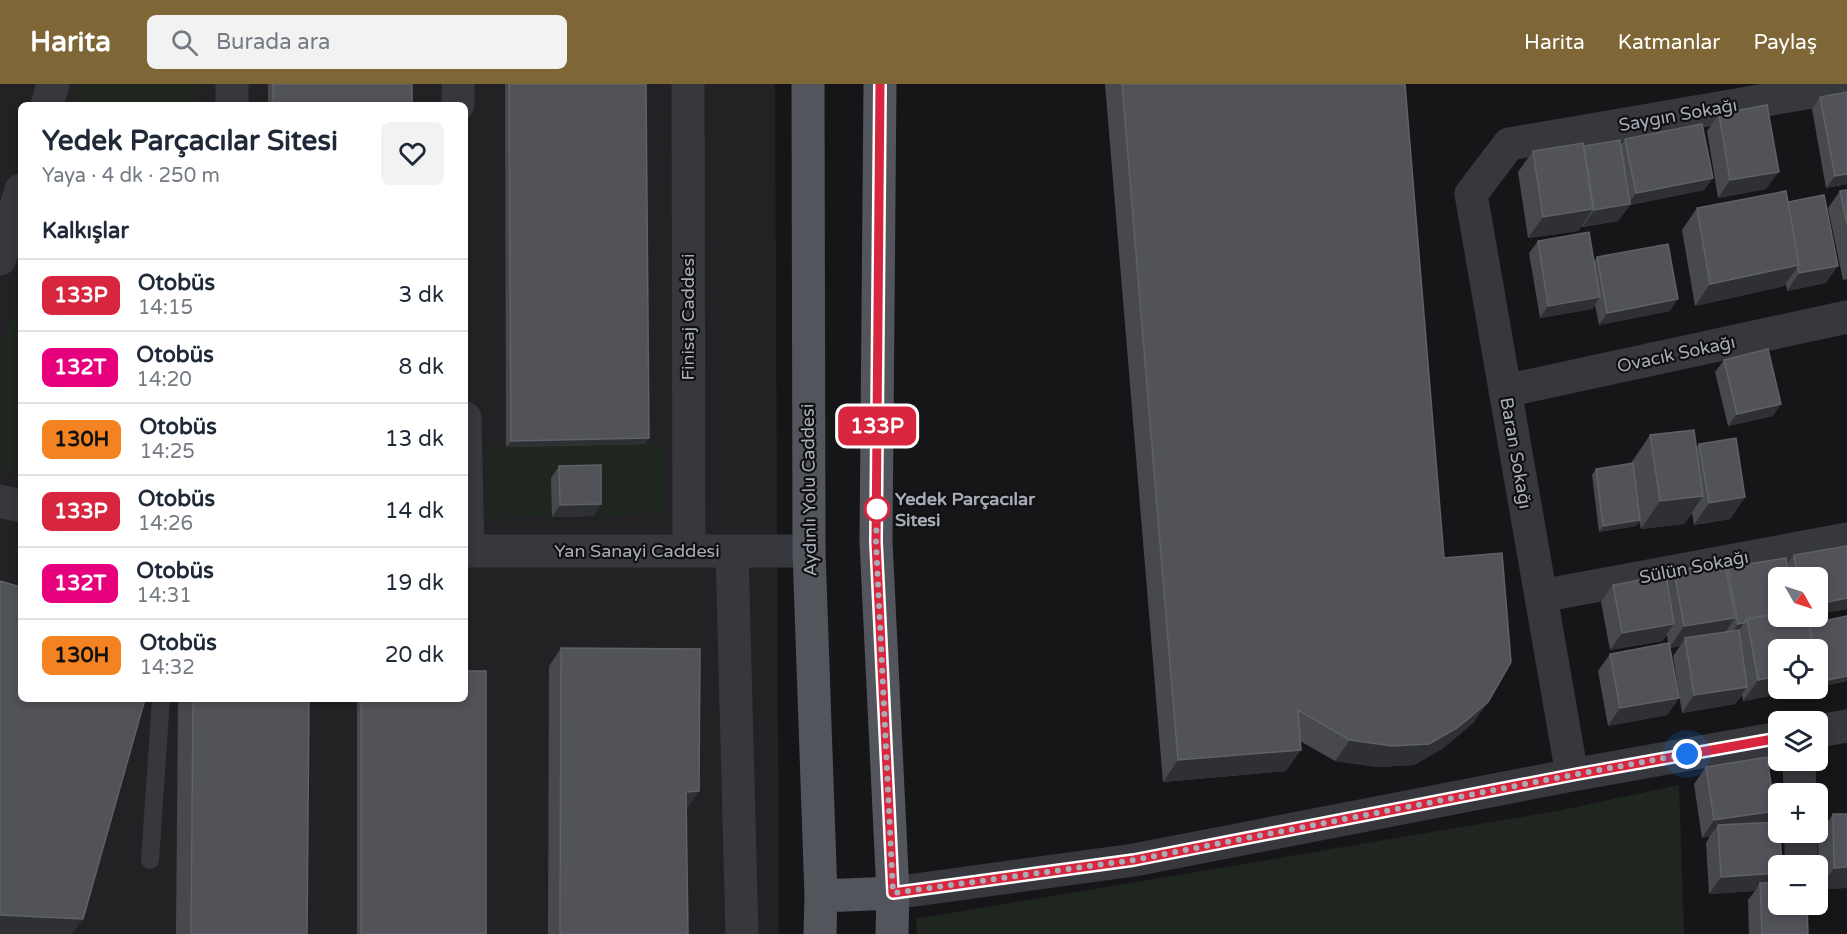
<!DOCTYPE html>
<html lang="tr">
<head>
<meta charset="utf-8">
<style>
  :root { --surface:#fff; --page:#f2f2f3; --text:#1f2937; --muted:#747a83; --line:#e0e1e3; --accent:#7e6636 }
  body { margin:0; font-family:"Varela Round",sans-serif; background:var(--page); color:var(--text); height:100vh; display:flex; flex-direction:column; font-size:22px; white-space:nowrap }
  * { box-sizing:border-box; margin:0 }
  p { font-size:20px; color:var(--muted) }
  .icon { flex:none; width:33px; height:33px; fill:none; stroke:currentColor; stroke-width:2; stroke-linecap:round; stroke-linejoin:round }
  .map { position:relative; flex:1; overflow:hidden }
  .sheet { position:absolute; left:18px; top:18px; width:450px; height:600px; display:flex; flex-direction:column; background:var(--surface); border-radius:9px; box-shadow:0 3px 9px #0003 }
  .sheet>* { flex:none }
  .badge { padding:0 12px; border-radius:9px; font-size:21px; line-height:39px }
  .needle { width:39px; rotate:129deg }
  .tools { position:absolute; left:1768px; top:483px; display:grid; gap:12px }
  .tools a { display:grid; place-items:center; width:60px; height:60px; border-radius:9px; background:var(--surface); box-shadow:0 3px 9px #0003; font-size:30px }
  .you { position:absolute; width:30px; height:30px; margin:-15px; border:4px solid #fff; border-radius:50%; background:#1a73e8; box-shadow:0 0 0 9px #1a73e833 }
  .map>.badge { position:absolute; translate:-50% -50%; box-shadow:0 0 0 3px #fff }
  h2 { padding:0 24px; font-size:22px; line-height:54px }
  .round { display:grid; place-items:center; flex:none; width:63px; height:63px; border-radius:9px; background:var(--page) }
  .summary { display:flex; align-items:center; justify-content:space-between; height:102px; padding:0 24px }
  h1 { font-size:28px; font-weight:700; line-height:45px }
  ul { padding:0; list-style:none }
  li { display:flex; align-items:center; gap:18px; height:72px; padding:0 24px; border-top:2px solid var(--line) }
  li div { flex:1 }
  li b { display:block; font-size:22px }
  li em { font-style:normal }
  li .badge { min-width:66px; font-weight:700; text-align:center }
  header { display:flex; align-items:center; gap:36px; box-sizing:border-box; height:84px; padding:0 30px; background:var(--accent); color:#fff }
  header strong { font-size:28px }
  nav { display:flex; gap:33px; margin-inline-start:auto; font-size:21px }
  .search { width:420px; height:54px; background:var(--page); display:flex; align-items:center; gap:15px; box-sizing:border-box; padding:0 21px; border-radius:9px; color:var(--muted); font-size:22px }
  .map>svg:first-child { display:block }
  .built { fill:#222225; fill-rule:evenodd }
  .green { fill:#1e261f }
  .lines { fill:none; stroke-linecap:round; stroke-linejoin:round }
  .service { stroke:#37383d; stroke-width:18 }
  .minor { stroke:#37383d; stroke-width:33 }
  .tertiary { stroke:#37383d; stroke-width:33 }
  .primary { stroke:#53555c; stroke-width:33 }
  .wall { fill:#47494d }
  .shaded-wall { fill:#2f3033 }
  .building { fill:#525359; stroke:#5f6168; stroke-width:1.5 }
  .line-casing { stroke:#fff; stroke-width:14 }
  .line { stroke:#d7263d; stroke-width:9 }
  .walk { stroke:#a8adb8; stroke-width:6; stroke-dasharray:0 10.8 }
  .stop-dot { fill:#fff; stroke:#d7263d; stroke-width:3 }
  .labels { text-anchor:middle; stroke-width:4.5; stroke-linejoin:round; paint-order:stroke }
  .street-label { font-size:18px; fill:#a8adb8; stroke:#111113 }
  .stop-label { font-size:18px; font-weight:bold; fill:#a8adb8; stroke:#111113; text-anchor:start }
</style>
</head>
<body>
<header>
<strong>Harita</strong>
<div class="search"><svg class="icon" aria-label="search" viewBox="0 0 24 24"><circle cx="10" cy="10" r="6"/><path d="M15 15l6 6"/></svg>Burada ara</div>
<nav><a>Harita</a><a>Katmanlar</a><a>Paylaş</a></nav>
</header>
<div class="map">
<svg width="1847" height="850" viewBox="0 0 1847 850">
  <rect width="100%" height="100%" fill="#161618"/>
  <path class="built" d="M0 0H775L779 850H0ZM21 21H465V615H21Z"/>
  <path class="green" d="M79 0H195V21H73Z
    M21 199V389L0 383V271Z
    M664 359 665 430 486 434 485 363Z
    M1679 701 1684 850H917L916 835 1557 727Z"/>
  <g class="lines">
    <path class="service" d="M150 776 161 615"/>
    <path class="minor" d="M458 0V21
      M688 0 689 467
      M47 21 53 0
      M232 21V0
      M0 175 21 106
      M1505 307 1847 233
      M465 334 468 467
      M0 417 21 422
      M465 467H809
      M732 467 742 850
      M1541 512 1847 455
      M1799 676 1800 710
      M1572 691 1471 110 1509 60 1847 2
      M1801 748V782"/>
    <path class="tertiary" d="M1818 647 1847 642
      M893 809 1134 776 1572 691 1779 654"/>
    <path class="primary" d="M808 0 809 467 821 812 820 850
      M880 0 876 457 893 809 892 850
      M821 812 893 809"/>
  </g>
  <path class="wall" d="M268 0H412V21H268Z
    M505 0H646L645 360 506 363Z
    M1105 0H1405L1444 474 1488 618 1473 639 1442 665 1414 681 1377 683 1335 677 1300 657 1286 687 1163 698Z
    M1820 13 1847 100 1826 104 1812 25Z
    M1719 30 1766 105 1718 114 1707 47Z
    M1625 55 1713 94 1704 106 1630 121 1618 137 1582 143V141L1578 147 1528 154 1518 88 1533 67 1621 60Z
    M1847 106V195L1843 196 1828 124 1840 107Z
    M1788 118 1826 199 1787 207 1786 200 1784 202 1695 222 1682 146 1697 124Z
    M1538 157 1594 177 1597 173 1670 227 1599 241 1595 221 1592 225 1540 234 1529 169Z
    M1724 276 1773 332 1728 342 1715 288Z
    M1650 351 1696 364 1699 360 1745 413 1730 435 1694 441 1692 429 1684 440 1641 445 1639 437 1636 442 1599 448 1592 391 1596 385 1631 379Z
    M559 382 601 420 593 432 552 433 551 394Z
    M1847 462V525L1818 530V494H1779V532L1809 540 1847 597 1818 603V566L1802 606 1743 617 1742 611 1735 620 1682 629 1673 572 1680 562 1670 564 1679 614 1667 631 1608 642 1598 587 1610 570 1668 559 1667 551 1662 557 1610 566 1601 518 1613 501 1667 497 1674 487 1726 486 1728 483 1787 480 1794 471Z
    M561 564 687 725H686L688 850H548L549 582Z
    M178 615H309L307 850H176Z
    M357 615H465L486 850H357Z
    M1706 683 1775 727 1768 738 1775 799 1808 850H1749L1748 816 1755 807 1709 810 1706 759 1710 752 1702 754 1694 700Z
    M1833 730H1847V804L1819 805 1818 752Z"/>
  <path class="shaded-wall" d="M1779 88 1766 105 1718 114 1730 96Z
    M1847 90V100L1826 104 1835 92Z
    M1713 94 1704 106 1630 121 1618 137 1582 143 1594 126 1628 120 1636 109Z
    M1593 125 1578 147 1528 154 1543 133Z
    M1799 181 1784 202 1695 222 1710 200Z
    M1838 182 1826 199 1787 207 1799 189Z
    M1600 213 1592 225 1540 234 1548 222Z
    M1678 215 1670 227 1599 241 1607 229Z
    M1781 320 1773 332 1728 342 1737 330Z
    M649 354 645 360 506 363 511 357Z
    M1703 412 1684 440 1641 445 1660 417Z
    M1745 413 1730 435 1694 441 1709 419Z
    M601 420 593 432 552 433 560 421Z
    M1640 436 1636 442 1599 448 1603 442Z
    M1847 514V525L1818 530V520Z
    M1735 534 1720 556 1685 554 1680 562 1669 564 1684 542Z
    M1744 539 1736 551 1730 552 1738 540Z
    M1674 540 1662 557 1610 566 1622 549Z
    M1779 592V604H1803L1802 606 1743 617 1758 596Z
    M1847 592V597L1818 603V598Z
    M1747 603 1735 620 1682 629 1694 611Z
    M1679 614 1667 631 1608 642 1620 624Z
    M1488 618 1473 639 1442 665 1414 681 1377 683 1335 677 1350 656Z
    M1301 666 1286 687 1163 698 1178 676Z
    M699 707 687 725H674L686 708Z
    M1775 727 1763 744 1718 741 1710 752 1702 754 1714 736Z
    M1847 783V804L1819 805 1834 784Z
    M1779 789V794L1770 806 1760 799 1755 807 1709 810 1721 793Z
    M0 831 83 835 72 850H0Z"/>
  <path class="building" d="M273 0H412V21H273Z
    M509 0H646L649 354 511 357Z
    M1122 0H1405L1444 474 1502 469 1511 578 1488 618 1457 644 1429 660 1392 662 1350 656 1298 626 1301 666 1178 676Z
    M1847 8V90L1835 92 1820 13Z
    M1767 21 1779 88 1730 96 1719 30Z
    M1702 40 1713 94 1636 109 1625 55Z
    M1620 56 1630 120 1594 126 1584 62Z
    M1583 59 1593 125 1543 133 1533 67Z
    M1847 106V140L1840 107Z
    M1786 107 1799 181 1710 200 1697 124Z
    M1824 111 1838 182 1799 189 1798 183 1799 181 1788 118Z
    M1589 148 1600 213 1548 222 1538 157Z
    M1668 160 1678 215 1607 229 1597 173Z
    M1768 265 1781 320 1737 330 1724 276Z
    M1694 346 1703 412 1660 417 1650 351Z
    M1736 354 1745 413 1709 419 1699 360Z
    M1633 379 1640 436 1603 442 1596 385Z
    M601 381V420L560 421 559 382Z
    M1847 462V514L1818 520V494H1798L1794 471Z
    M1786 474 1789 494H1779V529L1747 535 1744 539 1738 540 1728 483Z
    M1725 478 1735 534 1684 542 1674 487Z
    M1666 491 1674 540 1622 549 1613 501Z
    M0 497 21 503V615H145L83 835 0 831Z
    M1779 529V532H1808L1814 566H1779V592L1758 596 1747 535Z
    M1847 532V592L1818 598V566H1814L1809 540Z
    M1739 546 1747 603 1694 611 1685 554Z
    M1669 559 1679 614 1620 624 1610 570Z
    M561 564 700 565 699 707 686 708 688 850H560Z
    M465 587H486V850H361V615H465Z
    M193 615H309L307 850H191Z
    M1767 673 1775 727 1714 736 1706 683Z
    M1833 730H1847V783L1834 784Z
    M1779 738 1782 782H1779V789L1721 793 1718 741Z
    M1760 799H1779V820H1807L1808 850H1762Z"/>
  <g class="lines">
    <g class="line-casing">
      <path id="line" d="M880 0 876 458 893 809 1134 776 1572 691 1779 654"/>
    </g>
    <use href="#line" class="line"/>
    <path class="walk" d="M877 425 876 458 893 809 1134 776 1572 691 1687 670"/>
  </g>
  <circle class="stop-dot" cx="877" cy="425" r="12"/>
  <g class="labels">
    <g class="street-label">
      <text transform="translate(1678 31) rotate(-10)" y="6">Saygın Sokağı</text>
      <text transform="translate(688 233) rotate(-90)" y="6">Finisaj Caddesi</text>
      <text transform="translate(1676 270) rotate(-12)" y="6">Ovacık Sokağı</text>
      <text transform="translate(1516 369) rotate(80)" y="6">Baran Sokağı</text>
      <text transform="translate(809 406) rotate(-91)" y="6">Aydınlı Yolu Caddesi</text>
      <text x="637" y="473">Yan Sanayi Caddesi</text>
      <text transform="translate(1694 483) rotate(-11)" y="6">Sülün Sokağı</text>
    </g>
    <g class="stop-label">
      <text x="895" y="421">Yedek Parçacılar<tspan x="895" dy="21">Sitesi</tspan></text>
    </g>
  </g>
</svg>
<div class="tools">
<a><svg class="needle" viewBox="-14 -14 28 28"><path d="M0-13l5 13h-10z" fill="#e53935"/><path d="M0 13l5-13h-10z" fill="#747a83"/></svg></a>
<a><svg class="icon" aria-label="locate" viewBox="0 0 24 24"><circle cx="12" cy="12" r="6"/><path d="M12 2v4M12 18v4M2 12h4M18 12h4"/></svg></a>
<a><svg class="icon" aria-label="layers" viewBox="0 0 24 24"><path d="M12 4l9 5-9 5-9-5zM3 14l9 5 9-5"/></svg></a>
<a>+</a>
<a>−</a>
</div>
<div class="you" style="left:1687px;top:670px"></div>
<b class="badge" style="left:877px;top:342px;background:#d7263d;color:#fff">133P</b>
<section class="sheet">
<div class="summary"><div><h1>Yedek Parçacılar Sitesi</h1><p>Yaya · 4 dk · 250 m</p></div><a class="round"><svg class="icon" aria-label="heart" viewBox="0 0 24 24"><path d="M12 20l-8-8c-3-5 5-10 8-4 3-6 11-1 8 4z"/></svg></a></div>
<h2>Kalkışlar</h2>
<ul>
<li><span class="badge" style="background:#d7263d;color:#fff">133P</span><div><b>Otobüs</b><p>14:15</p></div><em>3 dk</em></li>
<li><span class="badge" style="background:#e6007e;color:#fff">132T</span><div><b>Otobüs</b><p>14:20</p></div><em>8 dk</em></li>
<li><span class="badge" style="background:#f58220;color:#111">130H</span><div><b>Otobüs</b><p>14:25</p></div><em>13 dk</em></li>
<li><span class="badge" style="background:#d7263d;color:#fff">133P</span><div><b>Otobüs</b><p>14:26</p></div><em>14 dk</em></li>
<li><span class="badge" style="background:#e6007e;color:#fff">132T</span><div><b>Otobüs</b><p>14:31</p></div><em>19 dk</em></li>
<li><span class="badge" style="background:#f58220;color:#111">130H</span><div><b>Otobüs</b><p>14:32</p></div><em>20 dk</em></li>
</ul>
</section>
</div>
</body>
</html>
